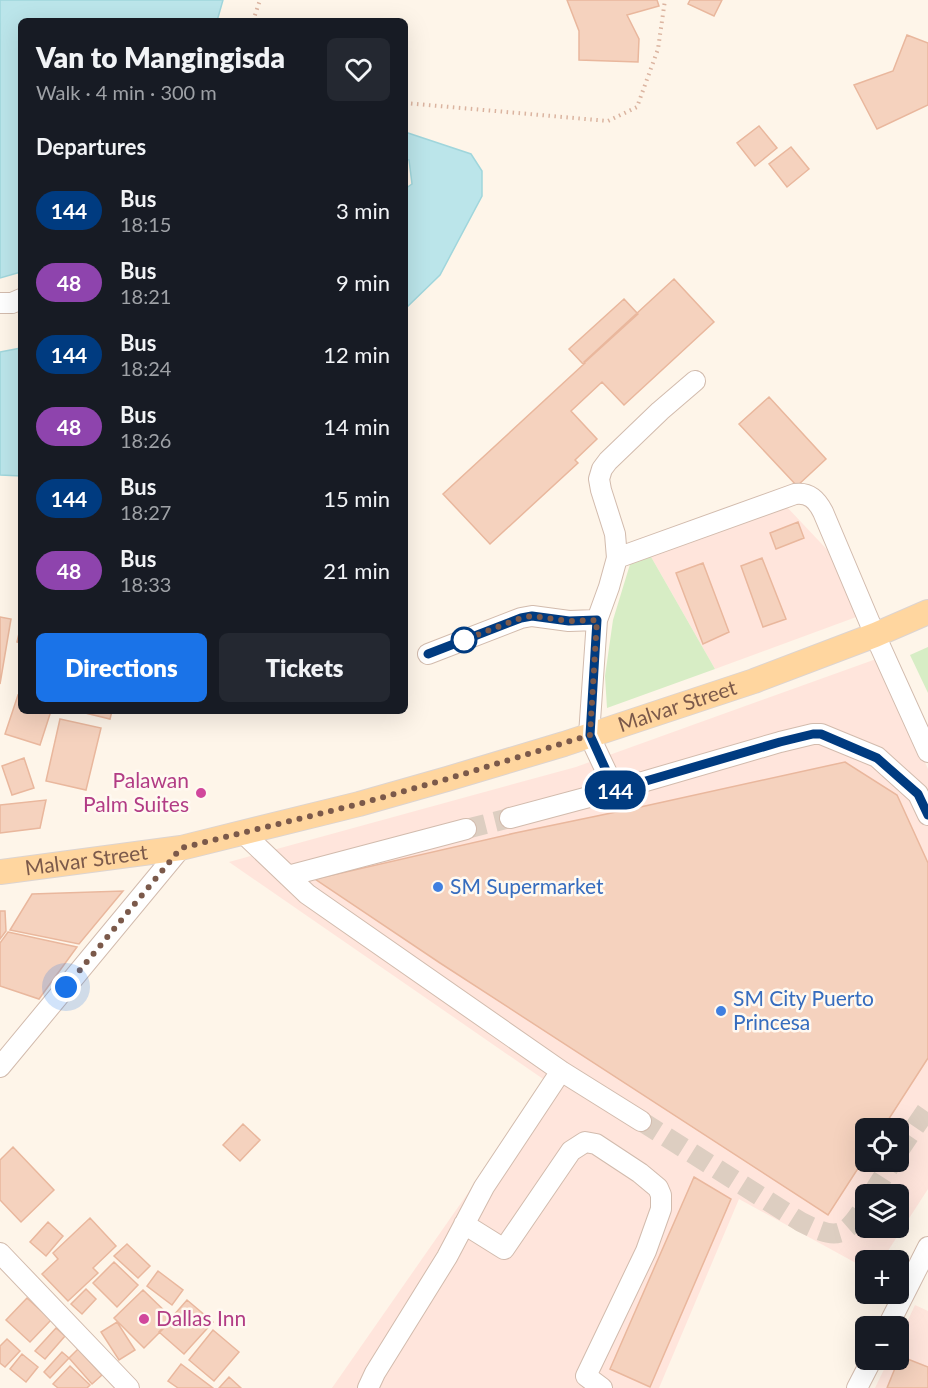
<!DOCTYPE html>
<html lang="en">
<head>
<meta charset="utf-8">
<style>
  :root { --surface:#171b24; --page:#242831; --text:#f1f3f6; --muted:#9ea1a6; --accent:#1a73e8 }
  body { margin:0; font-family:Lato,sans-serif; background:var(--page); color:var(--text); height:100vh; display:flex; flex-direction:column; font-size:22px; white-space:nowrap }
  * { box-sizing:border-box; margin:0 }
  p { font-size:20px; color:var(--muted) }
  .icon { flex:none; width:33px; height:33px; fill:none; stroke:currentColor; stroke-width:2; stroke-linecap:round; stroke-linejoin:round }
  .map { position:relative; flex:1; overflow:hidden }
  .drawer { position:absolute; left:18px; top:18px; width:390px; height:696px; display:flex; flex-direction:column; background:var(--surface); border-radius:9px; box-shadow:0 6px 24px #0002 }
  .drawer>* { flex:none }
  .badge { padding:0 12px; border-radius:20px; font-size:21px; line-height:39px }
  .fabs { position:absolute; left:855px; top:1118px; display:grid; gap:12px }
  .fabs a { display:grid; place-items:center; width:54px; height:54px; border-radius:9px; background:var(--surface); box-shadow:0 6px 24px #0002; font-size:30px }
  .you { position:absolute; width:30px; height:30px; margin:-15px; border:4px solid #fff; border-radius:50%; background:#1a73e8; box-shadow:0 0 0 9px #1a73e833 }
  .map>.badge { position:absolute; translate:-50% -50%; box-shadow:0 0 0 3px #fff }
  h2 { padding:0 18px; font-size:22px; line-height:54px }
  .round { display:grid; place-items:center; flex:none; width:63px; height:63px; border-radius:9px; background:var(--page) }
  .head { display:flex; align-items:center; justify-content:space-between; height:102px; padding:0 18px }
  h1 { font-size:28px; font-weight:800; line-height:45px }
  .button { display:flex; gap:12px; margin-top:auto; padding:12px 18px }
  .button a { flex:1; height:69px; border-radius:9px; background:var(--accent); color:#fff; font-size:24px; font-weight:800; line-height:69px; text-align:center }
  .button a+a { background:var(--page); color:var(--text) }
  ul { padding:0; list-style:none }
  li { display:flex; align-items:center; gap:18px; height:72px; padding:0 18px }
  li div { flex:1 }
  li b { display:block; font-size:22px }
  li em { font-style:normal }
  li .badge { min-width:66px; font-weight:700; text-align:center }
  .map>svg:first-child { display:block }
  .commercial { fill:#ffe5dc; fill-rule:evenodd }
  .green { fill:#d7edc5 }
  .water { fill:#bbe5ea; stroke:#a0d6dc; stroke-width:1.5 }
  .building { fill:#f5d2be; stroke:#e9b79d; stroke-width:1.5 }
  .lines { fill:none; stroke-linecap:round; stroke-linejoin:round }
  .minor-tunnel { stroke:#ddcec1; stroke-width:20; stroke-dasharray:20 10; stroke-linecap:butt }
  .minor-casing { stroke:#d2bbad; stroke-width:22 }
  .major-casing { stroke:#ddd4d0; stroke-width:26 }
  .path { stroke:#dbb4a0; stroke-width:4; stroke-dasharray:1.5 4.5; stroke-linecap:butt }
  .minor { stroke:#fff; stroke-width:20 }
  .major { stroke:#ffd69f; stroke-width:24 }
  .line-casing { stroke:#fff; stroke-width:14 }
  .line { stroke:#003b80; stroke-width:9 }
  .walk { stroke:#7b594a; stroke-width:6; stroke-dasharray:0 10.8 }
  .stop-dot { fill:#fff; stroke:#003b80; stroke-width:3 }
  .hotel-dot { fill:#d1479c; stroke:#fff9f1; stroke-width:2 }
  .shop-dot { fill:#3f7fe0; stroke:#fff9f1; stroke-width:2 }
  .labels { text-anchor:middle; stroke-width:5; stroke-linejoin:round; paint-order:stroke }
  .street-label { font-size:21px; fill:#7b594a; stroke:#fff9f1 }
  .hotel-label { font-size:21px; fill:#b23c85; stroke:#fff9f1; text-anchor:end }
  .shop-label { font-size:21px; fill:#366cbe; stroke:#fff9f1; text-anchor:start }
</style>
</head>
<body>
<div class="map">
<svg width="928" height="1388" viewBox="0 0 928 1388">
  <rect width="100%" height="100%" fill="#fef5e9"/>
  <path class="commercial" d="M785 505 836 559 859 616 715 669 650 555Z
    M879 658 928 769V1189L882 1260H866L865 1268 739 1199 659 1388H332L546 1081 229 862 576 767ZM866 1128H898V1161H866ZM866 1194H898V1227H866Z
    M915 1305 928 1311V1388H875L889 1359H898L899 1339Z"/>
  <path class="green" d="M650 555 715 669 607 708 605 676 613 620 631 561Z
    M928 647V693L910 655Z"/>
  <path class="water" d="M0 0H223L217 21H21V272L0 278Z
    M405 132 471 154 482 171V196L440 275 405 309V189L412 184 409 160 405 159Z
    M21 348V476L0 475V352Z"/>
  <path class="building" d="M567 0H657L659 6 627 15 639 39 638 62 579 60V31Z
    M690 0H722L714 16 688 4Z
    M907 35 928 43V105L877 129 854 85 893 71Z
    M759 126 777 148 755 166 737 143Z
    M791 147 809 169 787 187 769 164Z
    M674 279 714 322 624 405 602 382 571 411 597 439 575 460 578 463 490 544 443 494 585 363 584 362Z
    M624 299 638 314 583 364 569 349Z
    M769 397 826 459 797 486 739 424Z
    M798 522 804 538 776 549 770 533Z
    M762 558 786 619 763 627 741 566Z
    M703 563 729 632 703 644 676 573Z
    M0 617 11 619 0 684Z
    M21 625V643L17 642Z
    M18 695 21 696V711H51L40 745 5 734Z
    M77 711H112L110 719Z
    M60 719 101 728 86 790 46 781Z
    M24 758 34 788 12 795 2 766Z
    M845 762 897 795 928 863V1058L883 1128H866V1156L828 1215 440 963 315 879 515 833 645 806Z
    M46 800 40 828 0 833V805Z
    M123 891 79 944 10 930 32 894Z
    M0 911H5L6 931 0 939Z
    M8 932 77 947 39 999 0 986V943Z
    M243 1124 260 1140 240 1161 223 1145Z
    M13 1147 54 1190 21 1222 0 1200V1160Z
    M694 1177 731 1199 650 1387 610 1369Z
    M90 1218 116 1246 93 1268 98 1273 68 1301 42 1274 58 1259 53 1253Z
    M48 1222 63 1236 46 1256 30 1242Z
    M127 1244 150 1266 138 1278 114 1256Z
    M114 1262 138 1285 117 1307 93 1283Z
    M158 1271 183 1290 172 1305 147 1286Z
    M86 1289 96 1299 82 1314 71 1304Z
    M143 1290 173 1319 144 1348 114 1318Z
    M27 1298 51 1320 30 1342 6 1320Z
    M187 1300 213 1322 184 1354 159 1332Z
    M117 1322 135 1350 119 1360 101 1332Z
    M56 1328 65 1336 45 1359 35 1351Z
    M213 1330 239 1352 214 1381 189 1360Z
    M7 1339 20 1351 5 1367 0 1363V1346Z
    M78 1349 102 1375 92 1384 69 1358Z
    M62 1352 69 1358 50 1378 44 1372Z
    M22 1354 38 1367 26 1382 10 1369Z
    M900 1356 928 1367V1388H887Z
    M181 1364 213 1388H178L168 1381Z
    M70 1366 90 1385 87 1388H58L53 1384Z
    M229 1377 241 1388H219Z"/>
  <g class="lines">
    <path class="minor-tunnel" d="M466 829 510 818
      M641 1121 801 1222C837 1240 844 1239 866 1204
      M898 1152 928 1108
      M872 1194 893 1161"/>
    <g class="minor-casing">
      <path id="minor" d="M0 303H12L21 299
        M617 558 795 494C809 492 817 500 823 512L875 635 928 752
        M428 654 521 618 532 616 569 621 597 620
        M615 790 589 735 597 620 609 587 617 558 615 534 601 490 599 479 602 469 608 461 660 411 695 381
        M510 818 615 790 780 742 813 734H821L877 757 918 794 928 815
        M242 832 307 894 561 1071 641 1121
        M288 876 466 829
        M0 1067 181 848
        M464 1224 504 1249 571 1151 585 1142 596 1144 640 1173 658 1188 661 1195V1209L646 1251 586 1376 602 1388
        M0 1253 129 1388
        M888 1326 928 1247
        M368 1388 375 1373 447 1257 484 1187 561 1071
        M857 1388 872 1359"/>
    </g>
    <g class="major-casing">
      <g id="major">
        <path id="s1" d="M0 872 181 848 359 804 447 779 564 744 754 681 875 635 928 612"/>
      </g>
    </g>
    <path class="path" d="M253 21 260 0
      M405 103 608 121 637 107 658 49 665 0"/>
    <use href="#minor" class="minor"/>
    <use href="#major" class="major"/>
  </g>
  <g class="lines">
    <g class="line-casing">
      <path id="line" d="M428 654 521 618 532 616 569 621 597 620 590 735 615 790 780 742 813 734H821L877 758 918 794 928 815"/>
    </g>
    <use href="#line" class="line"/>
    <path class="walk" d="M66 987 181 848 359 804 447 779 590 735 597 620 569 621 532 616 521 618 464 640"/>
  </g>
  <circle class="stop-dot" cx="464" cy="640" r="12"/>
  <g class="hotel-dot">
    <circle cx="201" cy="793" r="6"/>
    <circle cx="144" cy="1319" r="6"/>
  </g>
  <g class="shop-dot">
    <circle cx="438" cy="887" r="6"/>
    <circle cx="721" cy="1011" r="6"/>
  </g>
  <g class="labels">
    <g class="street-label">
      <text dy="7" stroke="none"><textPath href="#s1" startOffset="699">Malvar Street</textPath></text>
      <text dy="7" stroke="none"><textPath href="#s1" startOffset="87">Malvar Street</textPath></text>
    </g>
    <g class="hotel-label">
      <text x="189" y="788">Palawan<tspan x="189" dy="24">Palm Suites</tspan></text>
      <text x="156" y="1326" text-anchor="start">Dallas Inn</text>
    </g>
    <g class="shop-label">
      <text x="450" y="894">SM Supermarket</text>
      <text x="733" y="1006">SM City Puerto<tspan x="733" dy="24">Princesa</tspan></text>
    </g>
  </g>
</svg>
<div class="fabs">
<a><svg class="icon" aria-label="locate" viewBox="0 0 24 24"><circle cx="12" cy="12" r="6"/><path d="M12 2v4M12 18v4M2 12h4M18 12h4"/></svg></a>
<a><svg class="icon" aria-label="layers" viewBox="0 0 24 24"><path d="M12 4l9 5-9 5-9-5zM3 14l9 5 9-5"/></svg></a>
<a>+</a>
<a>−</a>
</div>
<div class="you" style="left:66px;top:987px"></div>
<b class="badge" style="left:615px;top:790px;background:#003b80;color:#fff">144</b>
<section class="drawer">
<div class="head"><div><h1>Van to Mangingisda</h1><p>Walk · 4 min · 300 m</p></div><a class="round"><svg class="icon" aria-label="heart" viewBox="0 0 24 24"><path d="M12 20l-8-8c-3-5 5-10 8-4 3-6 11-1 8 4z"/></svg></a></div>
<h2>Departures</h2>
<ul>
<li><span class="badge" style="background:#003b80;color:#fff">144</span><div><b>Bus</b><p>18:15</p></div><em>3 min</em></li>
<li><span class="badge" style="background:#8e44ad;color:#fff">48</span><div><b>Bus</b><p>18:21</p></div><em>9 min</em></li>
<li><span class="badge" style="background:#003b80;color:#fff">144</span><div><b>Bus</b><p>18:24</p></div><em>12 min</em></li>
<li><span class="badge" style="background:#8e44ad;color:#fff">48</span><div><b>Bus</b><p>18:26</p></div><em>14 min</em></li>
<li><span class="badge" style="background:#003b80;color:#fff">144</span><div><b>Bus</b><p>18:27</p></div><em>15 min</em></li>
<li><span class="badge" style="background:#8e44ad;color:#fff">48</span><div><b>Bus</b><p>18:33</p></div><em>21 min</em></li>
</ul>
<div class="button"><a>Directions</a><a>Tickets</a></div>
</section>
</div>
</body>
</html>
